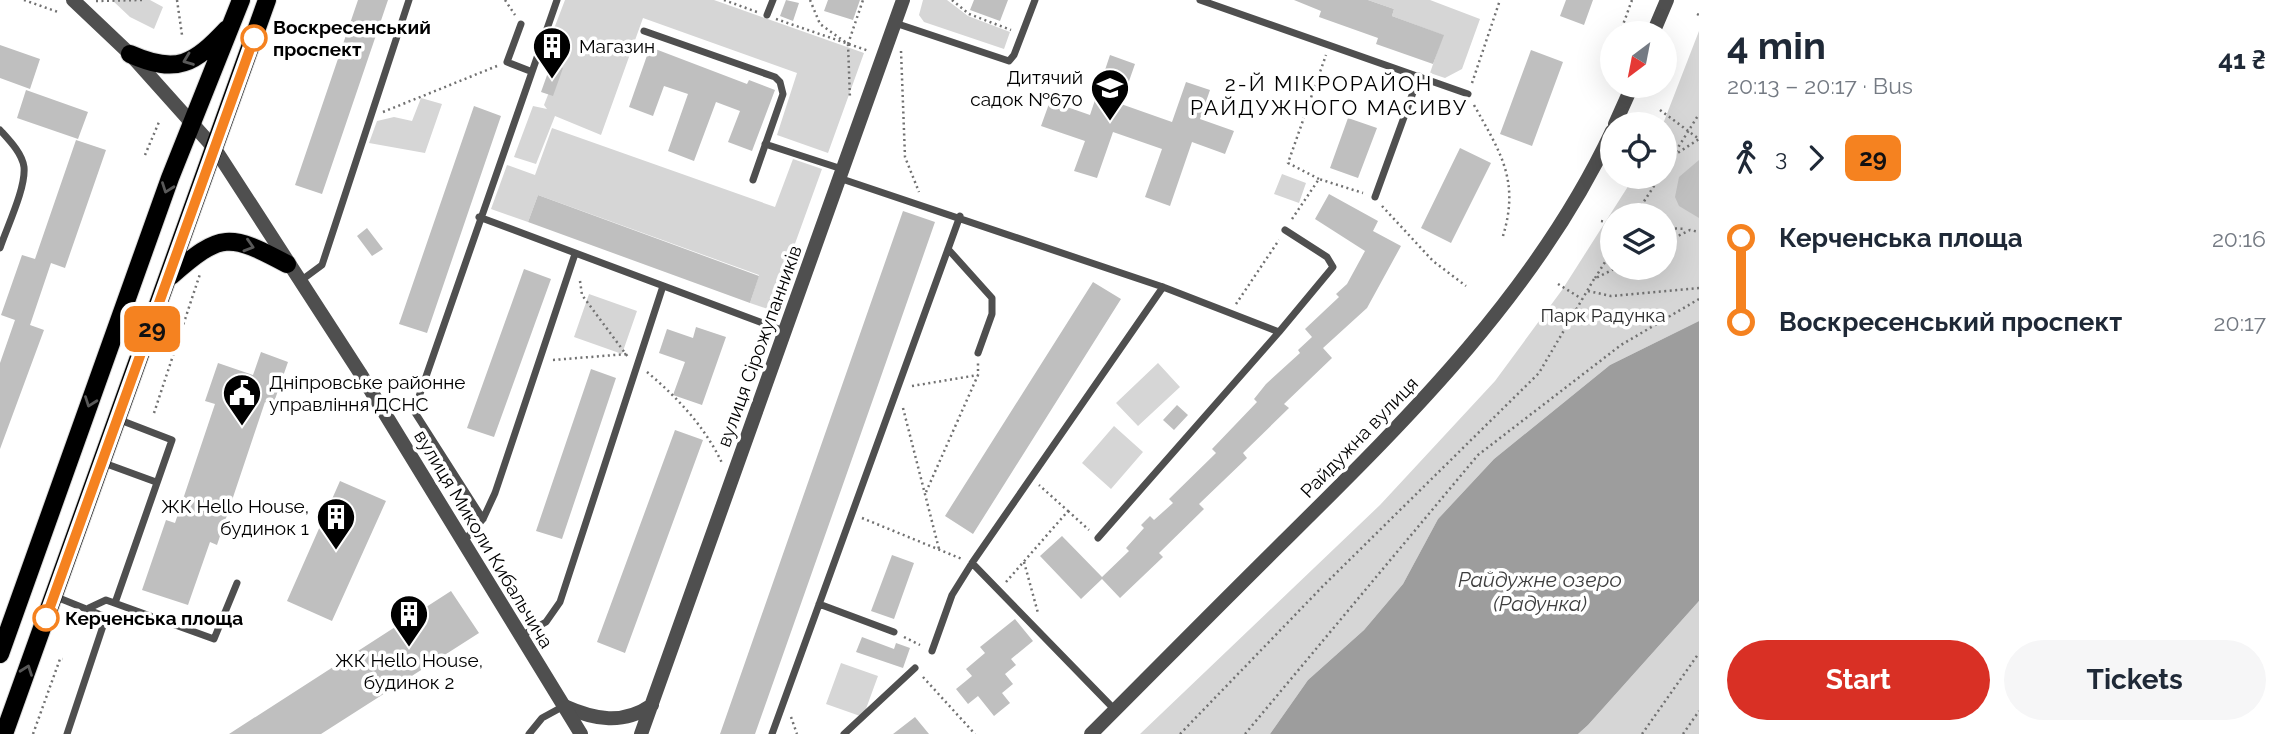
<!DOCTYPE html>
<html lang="en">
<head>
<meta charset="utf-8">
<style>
  :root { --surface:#fff; --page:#f6f6f7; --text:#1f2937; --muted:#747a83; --accent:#d93025 }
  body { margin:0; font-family:Raleway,sans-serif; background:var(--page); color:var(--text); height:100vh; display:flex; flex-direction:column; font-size:26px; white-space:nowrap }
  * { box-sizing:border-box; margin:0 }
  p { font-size:23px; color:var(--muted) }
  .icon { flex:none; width:38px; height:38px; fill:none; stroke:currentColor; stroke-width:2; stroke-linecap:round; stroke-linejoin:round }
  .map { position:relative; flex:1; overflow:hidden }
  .drawer { display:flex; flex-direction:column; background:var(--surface); width:595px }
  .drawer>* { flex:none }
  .badge { padding:0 14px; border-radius:10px; font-size:24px; line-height:46px }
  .needle { width:46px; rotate:212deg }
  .fabs { position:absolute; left:1600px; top:21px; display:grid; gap:14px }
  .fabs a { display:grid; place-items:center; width:77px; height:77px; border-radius:50%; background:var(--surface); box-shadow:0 7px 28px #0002; font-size:35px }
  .map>.badge { position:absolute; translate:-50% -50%; box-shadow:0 0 0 4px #fff }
  .legs { display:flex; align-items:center; gap:10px; height:77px; padding:0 28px; font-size:23px }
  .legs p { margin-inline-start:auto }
  .summary { display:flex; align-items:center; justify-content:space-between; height:119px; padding:0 28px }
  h1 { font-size:38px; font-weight:700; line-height:52px }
  .button { display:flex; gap:14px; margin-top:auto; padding:14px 28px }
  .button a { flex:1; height:80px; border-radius:42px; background:var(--accent); color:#fff; font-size:28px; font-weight:700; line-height:80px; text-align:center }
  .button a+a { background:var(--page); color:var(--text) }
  ul { padding:0 28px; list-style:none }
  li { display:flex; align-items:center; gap:24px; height:84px; font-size:26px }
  li i { display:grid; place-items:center; width:10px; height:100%; margin:0 9px; background:currentColor }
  li i::after { content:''; width:18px; height:18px; margin:-9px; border:5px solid; border-radius:50%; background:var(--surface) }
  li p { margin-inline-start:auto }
  li:first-child i { background:linear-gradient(#0000 50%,currentColor 0) }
  li:last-child i { background:linear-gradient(currentColor 50%,#0000 0) }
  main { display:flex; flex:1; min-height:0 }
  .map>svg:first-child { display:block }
  .green { fill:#d6d6d6; fill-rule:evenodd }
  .water { fill:#9d9d9d }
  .building { fill:#bfbfbf }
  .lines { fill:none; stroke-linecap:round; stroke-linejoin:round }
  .primary-casing { stroke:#dbdbdb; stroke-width:20 }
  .path { stroke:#717171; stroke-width:2.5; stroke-dasharray:2 3.5; stroke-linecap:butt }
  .service { stroke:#4f4f4f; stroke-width:7 }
  .minor { stroke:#4f4f4f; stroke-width:14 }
  .tertiary { stroke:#4f4f4f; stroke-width:14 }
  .primary { stroke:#000; stroke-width:18 }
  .oneway { stroke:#595959 }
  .line-1-casing { stroke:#fff; stroke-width:16 }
  .line-1 { stroke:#f58220; stroke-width:10 }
  .stop-1-dot { fill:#fff; stroke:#f58220; stroke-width:3.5 }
  .labels { text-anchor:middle; stroke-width:7; stroke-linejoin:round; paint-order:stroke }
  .stop-label { font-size:19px; font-weight:bold; fill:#000; stroke:#fff; text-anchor:start }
  .poi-label { font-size:19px; fill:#000; stroke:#fff; text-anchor:start }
  .park-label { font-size:19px; fill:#2d2d2d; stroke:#fff }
  .street-label { font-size:19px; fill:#000; stroke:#fff }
  .neighbourhood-label { font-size:21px; letter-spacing:2px; fill:#000; stroke:#fff }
  .water-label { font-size:21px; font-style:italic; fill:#3e3e3e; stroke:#fff }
</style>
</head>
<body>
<main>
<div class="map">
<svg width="1699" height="734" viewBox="0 0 1699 734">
  <rect width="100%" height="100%" fill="#fff"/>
  <path class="green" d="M112 0H150L163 7 154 29 130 17Z
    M565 0H714L864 53 828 153 777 135 797 73 643 18 601 135 555 116 536 164 514 157 533 106 547 109 544 105 569 41 552 34Z
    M923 0H947L968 16 1010 32 1004 49 924 22 919 15Z
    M1368 0H1430L1480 19 1462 69 1445 78 1430 73 1443 35 1392 16 1394 9Z
    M1699 31V321L1610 365 1494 459 1438 519 1403 584 1364 630 1308 680 1270 734H1140L1380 505 1495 381 1562 290 1634 177H1664L1663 124ZM1612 215H1664V268H1612Z
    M421 98 442 104 425 153 369 143 377 121 394 117 412 121Z
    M552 128 775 207 793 159 822 169 771 310 750 303 759 275 538 195 528 222 491 209 507 165 535 175Z
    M1282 174 1306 183 1299 203 1274 194Z
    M589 294 637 311 622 354 574 337Z
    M1158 363 1180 387 1138 426 1116 403Z
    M1114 426 1143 452 1111 489 1082 463Z
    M1699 601V734H1578L1588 725Z
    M841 663 878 676 863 717 826 704Z"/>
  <path class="water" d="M1699 321V601L1588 725 1578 734H1270L1308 680 1364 630 1403 584 1438 519 1494 459 1610 365Z"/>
  <path class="building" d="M358 0H388L322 194 295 185Z
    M786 0 799 3 793 21 780 16Z
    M828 0H860L853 20 824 11Z
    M974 0H1008L1000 21 970 10Z
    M1294 0H1368L1394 9 1392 16 1444 35 1433 64 1376 44 1378 38 1319 17 1321 11Z
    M1566 0H1593L1584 25 1560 16Z
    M0 45 40 59 30 89 0 78Z
    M650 47 747 84 749 80 775 90 752 151 728 142 740 111 716 102 694 161 668 151 688 94 664 86 653 116 629 107Z
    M1531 50 1563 62 1532 146 1500 134Z
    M1110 55 1135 64 1121 104 1172 122 1186 82 1210 90 1200 119 1234 131 1225 154 1192 142 1170 206 1145 197 1162 149 1113 132 1097 178 1074 171 1085 141 1041 126 1050 101 1090 115Z
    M551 64 563 68 553 96 541 92Z
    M26 90 88 112 78 139 17 118Z
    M474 106 501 116 427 333 399 324Z
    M1348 118 1377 128 1358 178 1330 168Z
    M76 140 106 150 65 268 51 263 30 325 44 330 0 449V363L15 320 1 315 22 255 35 259Z
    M1460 148 1491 163 1451 243 1421 228Z
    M1699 160V218L1679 206 1675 197 1679 177Z
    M1329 194 1378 221 1373 231 1401 246 1367 308 1323 348 1332 358 1284 404 1289 408 1243 453 1247 458 1199 504 1204 509 1159 553 1163 557 1120 598 1102 579 1081 599 1040 556 1062 536 1102 577 1129 551 1126 548 1144 528 1141 525 1150 516 1154 520 1173 503 1169 499 1216 453 1212 449 1257 402 1254 399 1266 384 1300 353 1298 350 1312 337 1305 329 1339 297 1336 294 1347 284 1365 251 1315 219Z
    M538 195 759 276 750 303 528 222Z
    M903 211 935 222 877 388 755 734H720Z
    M367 228 383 249 372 256 357 236Z
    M524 269 551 279 494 437 467 428Z
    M1093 282 1121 299 973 534 945 516Z
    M696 327 726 337 702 405 673 395 685 362 659 353 667 329 693 338Z
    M261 352 288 362 273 405 265 402 217 545 210 542 188 605 142 590 166 520 175 523 215 404 205 401 218 363 253 375Z
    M591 369 616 378 562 539 536 531Z
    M1177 405 1188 415 1174 430 1163 420Z
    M675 430 703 440 625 653 597 642Z
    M340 481 386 501 332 621 287 601Z
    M892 555 914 563 894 619 871 611Z
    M451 591 479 633 321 734H229Z
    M1015 619 1033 641 1011 659 1016 665 1005 674 1013 684 1002 693 1010 703 994 716 978 696 968 704 956 689 972 676 966 669 985 653 980 647Z
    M862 637 894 649 896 643 910 648 903 668 856 652Z
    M915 717 929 734H893Z"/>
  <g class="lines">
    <g class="primary-casing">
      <path id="primary" d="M130 54C177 75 194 64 227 29
        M171 276C221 232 229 233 287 264
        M0 654 170 178 241 0
        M4 734C93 490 180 245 267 0"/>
    </g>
    <path class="path" d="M24 0 58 12
      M177 0 182 35
      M505 0 515 15
      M724 0 757 12
      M810 0 820 24 848 44 850 99
      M952 0 969 14 1011 30
      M96 1 142 0
      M1697 14 1699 15
      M776 19 869 51
      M1620 33 1632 0
      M848 44 863 0
      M901 51 905 157 919 192
      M1610 61 1612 57
      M1472 83 1500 0
      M1474 105C1500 152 1520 180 1503 236
      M1660 110 1699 139 1673 156
      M383 112 497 66
      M145 155 159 122
      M1664 170 1699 114
      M1319 179 1288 163 1326 55
      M1382 206 1433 261 1466 286
      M1635 215 1660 177
      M1292 219 1319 179 1363 193
      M1601 221 1612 223
      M1664 228 1686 229
      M1664 243 1690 230 1699 232
      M1595 278 1612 251
      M580 281 582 295 628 357
      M1558 284 1582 299
      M1588 291 1611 296 1699 288
      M1236 304 1279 240
      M553 360 627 354
      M647 372C678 398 705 427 722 463
      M912 386 978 375
      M903 408 939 549
      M154 413 200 274
      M926 492 978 375V363
      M1068 511 1089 530
      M862 518 962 559
      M1024 562 1038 613
      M1006 582 1068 511 1039 485
      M904 637 920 645
      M923 677 975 734
      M791 717 797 734
      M33 734 60 659H63
      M1180 734 1324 585 1539 373 1594 279 1616 268
      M1245 734 1478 455 1621 345 1699 299
      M1642 734 1699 653
      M1683 734 1699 711"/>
    <path class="service" d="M1200 0 1468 94
      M767 15 773 0
      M895 23 1009 61 1014 55 1035 0
      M521 24 507 62 530 71
      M644 31 775 77 780 82 783 94 753 180
      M0 130C9 140 22 153 24 167 26 188 7 227 0 248
      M765 144 842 169
      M839 178 1163 287 1279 332 1098 538
      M1375 197 1419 76
      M479 217 784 331
      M948 249 992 298V314L978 353
      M299 282 322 265 409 0
      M1279 332 1333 267 1327 257 1285 230
      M104 463 156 482
      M483 519 414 411 557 0
      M464 541 483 519 495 493 575 254
      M972 563 1115 710
      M54 596 106 617 67 734
      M115 603 172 440 120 420
      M819 604 894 632
      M89 608 106 600 214 639 237 583
      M521 636 546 622 560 602 663 286
      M932 651 952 595 972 563 1163 287
      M529 734 542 718 564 706
      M772 734 960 216
      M844 734 915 668"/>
    <path class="minor" d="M564 706C595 720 623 725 652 705
      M641 734 903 0"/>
    <path class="tertiary" d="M73 0 130 54 215 149 360 373 581 734
      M1653 33 1667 0
      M1615 124 1632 86
      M1091 734C1157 668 1223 601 1290 535 1412 414 1538 289 1612 131"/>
    <use href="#primary" class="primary"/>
  </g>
  <defs><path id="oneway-chevron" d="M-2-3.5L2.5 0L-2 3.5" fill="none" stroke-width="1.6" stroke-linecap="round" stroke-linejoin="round" transform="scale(1.75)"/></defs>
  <g class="oneway">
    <use href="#oneway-chevron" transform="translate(188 60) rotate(159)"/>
    <use href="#oneway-chevron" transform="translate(167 188) rotate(110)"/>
    <use href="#oneway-chevron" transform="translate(249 246) rotate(17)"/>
    <use href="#oneway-chevron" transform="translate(90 402) rotate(110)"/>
    <use href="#oneway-chevron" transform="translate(27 670) rotate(-70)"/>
  </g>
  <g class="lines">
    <g class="line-1-casing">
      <path id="line-1" d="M46 618 254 38"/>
    </g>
    <use href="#line-1" class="line-1"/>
  </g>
  <defs>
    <g id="building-pin" transform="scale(2.0125)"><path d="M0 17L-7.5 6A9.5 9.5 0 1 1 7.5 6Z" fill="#000" stroke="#fff"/><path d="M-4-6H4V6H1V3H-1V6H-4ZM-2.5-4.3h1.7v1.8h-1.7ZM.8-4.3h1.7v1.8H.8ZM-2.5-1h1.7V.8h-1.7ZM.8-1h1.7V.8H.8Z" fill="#fff"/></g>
    <g id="school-pin" transform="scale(2.0125)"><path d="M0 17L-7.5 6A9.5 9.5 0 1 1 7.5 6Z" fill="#000" stroke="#fff"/><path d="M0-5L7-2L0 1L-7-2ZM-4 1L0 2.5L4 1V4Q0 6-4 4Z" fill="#fff"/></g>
    <g id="civic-pin" transform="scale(2.0125)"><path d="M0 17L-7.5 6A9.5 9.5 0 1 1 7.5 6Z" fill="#000" stroke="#fff"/><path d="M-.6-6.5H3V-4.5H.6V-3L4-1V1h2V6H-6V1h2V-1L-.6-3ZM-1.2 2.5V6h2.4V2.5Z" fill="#fff"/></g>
  </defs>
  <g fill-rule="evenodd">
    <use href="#building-pin" x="552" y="46"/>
    <use href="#school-pin" x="1110" y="88"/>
    <use href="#civic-pin" x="242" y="393"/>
    <use href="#building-pin" x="336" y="517"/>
    <use href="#building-pin" x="409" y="614"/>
  </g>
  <g class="stop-1-dot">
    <circle cx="254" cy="38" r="12"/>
    <circle cx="46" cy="618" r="12"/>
  </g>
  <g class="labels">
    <g class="stop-label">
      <text x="273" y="34">Воскресенський<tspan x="273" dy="22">проспект</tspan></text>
      <text x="65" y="625">Керченська площа</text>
    </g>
    <g class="poi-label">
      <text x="579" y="53">Магазин</text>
      <text x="1083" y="84" text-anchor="end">Дитячий<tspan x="1083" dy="22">садок №670</tspan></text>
      <text x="269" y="389">Дніпровське районне<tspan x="269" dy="22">управління ДСНС</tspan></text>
      <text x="309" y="513" text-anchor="end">ЖК Hello House,<tspan x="309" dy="22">будинок 1</tspan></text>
      <text x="409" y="667" text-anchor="middle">ЖК Hello House,<tspan x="409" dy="22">будинок 2</tspan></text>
    </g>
    <g class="park-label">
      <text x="1603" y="322">Парк Радунка</text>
    </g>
    <g class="street-label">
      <text transform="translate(759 346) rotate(-70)" y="7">вулиця Сірожупанників</text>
      <text transform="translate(1359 437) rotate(-46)" y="7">Райдужна вулиця</text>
      <text transform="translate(484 539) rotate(59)" y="7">вулиця Миколи Кибальчича</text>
    </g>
    <g class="neighbourhood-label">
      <text x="1329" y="91">2-Й МІКРОРАЙОН<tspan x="1329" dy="24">РАЙДУЖНОГО МАСИВУ</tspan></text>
    </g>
    <g class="water-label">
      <text x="1540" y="587">Райдужне озеро<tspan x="1540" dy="24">(Радунка)</tspan></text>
    </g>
  </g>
</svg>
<div class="fabs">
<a><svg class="needle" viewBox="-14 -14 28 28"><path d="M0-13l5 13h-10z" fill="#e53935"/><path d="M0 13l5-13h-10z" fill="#747a83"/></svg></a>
<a><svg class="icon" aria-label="locate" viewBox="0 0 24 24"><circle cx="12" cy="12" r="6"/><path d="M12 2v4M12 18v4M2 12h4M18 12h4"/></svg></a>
<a><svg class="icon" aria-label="layers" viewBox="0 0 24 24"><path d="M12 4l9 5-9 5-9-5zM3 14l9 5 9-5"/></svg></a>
</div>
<b class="badge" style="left:152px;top:329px;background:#f58220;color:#111">29</b>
</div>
<section class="drawer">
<div class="summary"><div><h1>4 min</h1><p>20:13 – 20:17 · Bus</p></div><b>41 ₴</b></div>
<div class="legs"><svg class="icon" aria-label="walk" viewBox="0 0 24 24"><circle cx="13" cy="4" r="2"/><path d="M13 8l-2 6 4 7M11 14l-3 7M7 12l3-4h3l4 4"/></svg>3<svg class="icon" aria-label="forward" viewBox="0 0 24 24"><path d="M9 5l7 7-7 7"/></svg><b class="badge" style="background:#f58220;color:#111">29</b></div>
<ul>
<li><i style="color:#f58220"></i><b>Керченська площа</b><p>20:16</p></li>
<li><i style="color:#f58220"></i><b>Воскресенський проспект</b><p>20:17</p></li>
</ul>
<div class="button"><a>Start</a><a>Tickets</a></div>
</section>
</main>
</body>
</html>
